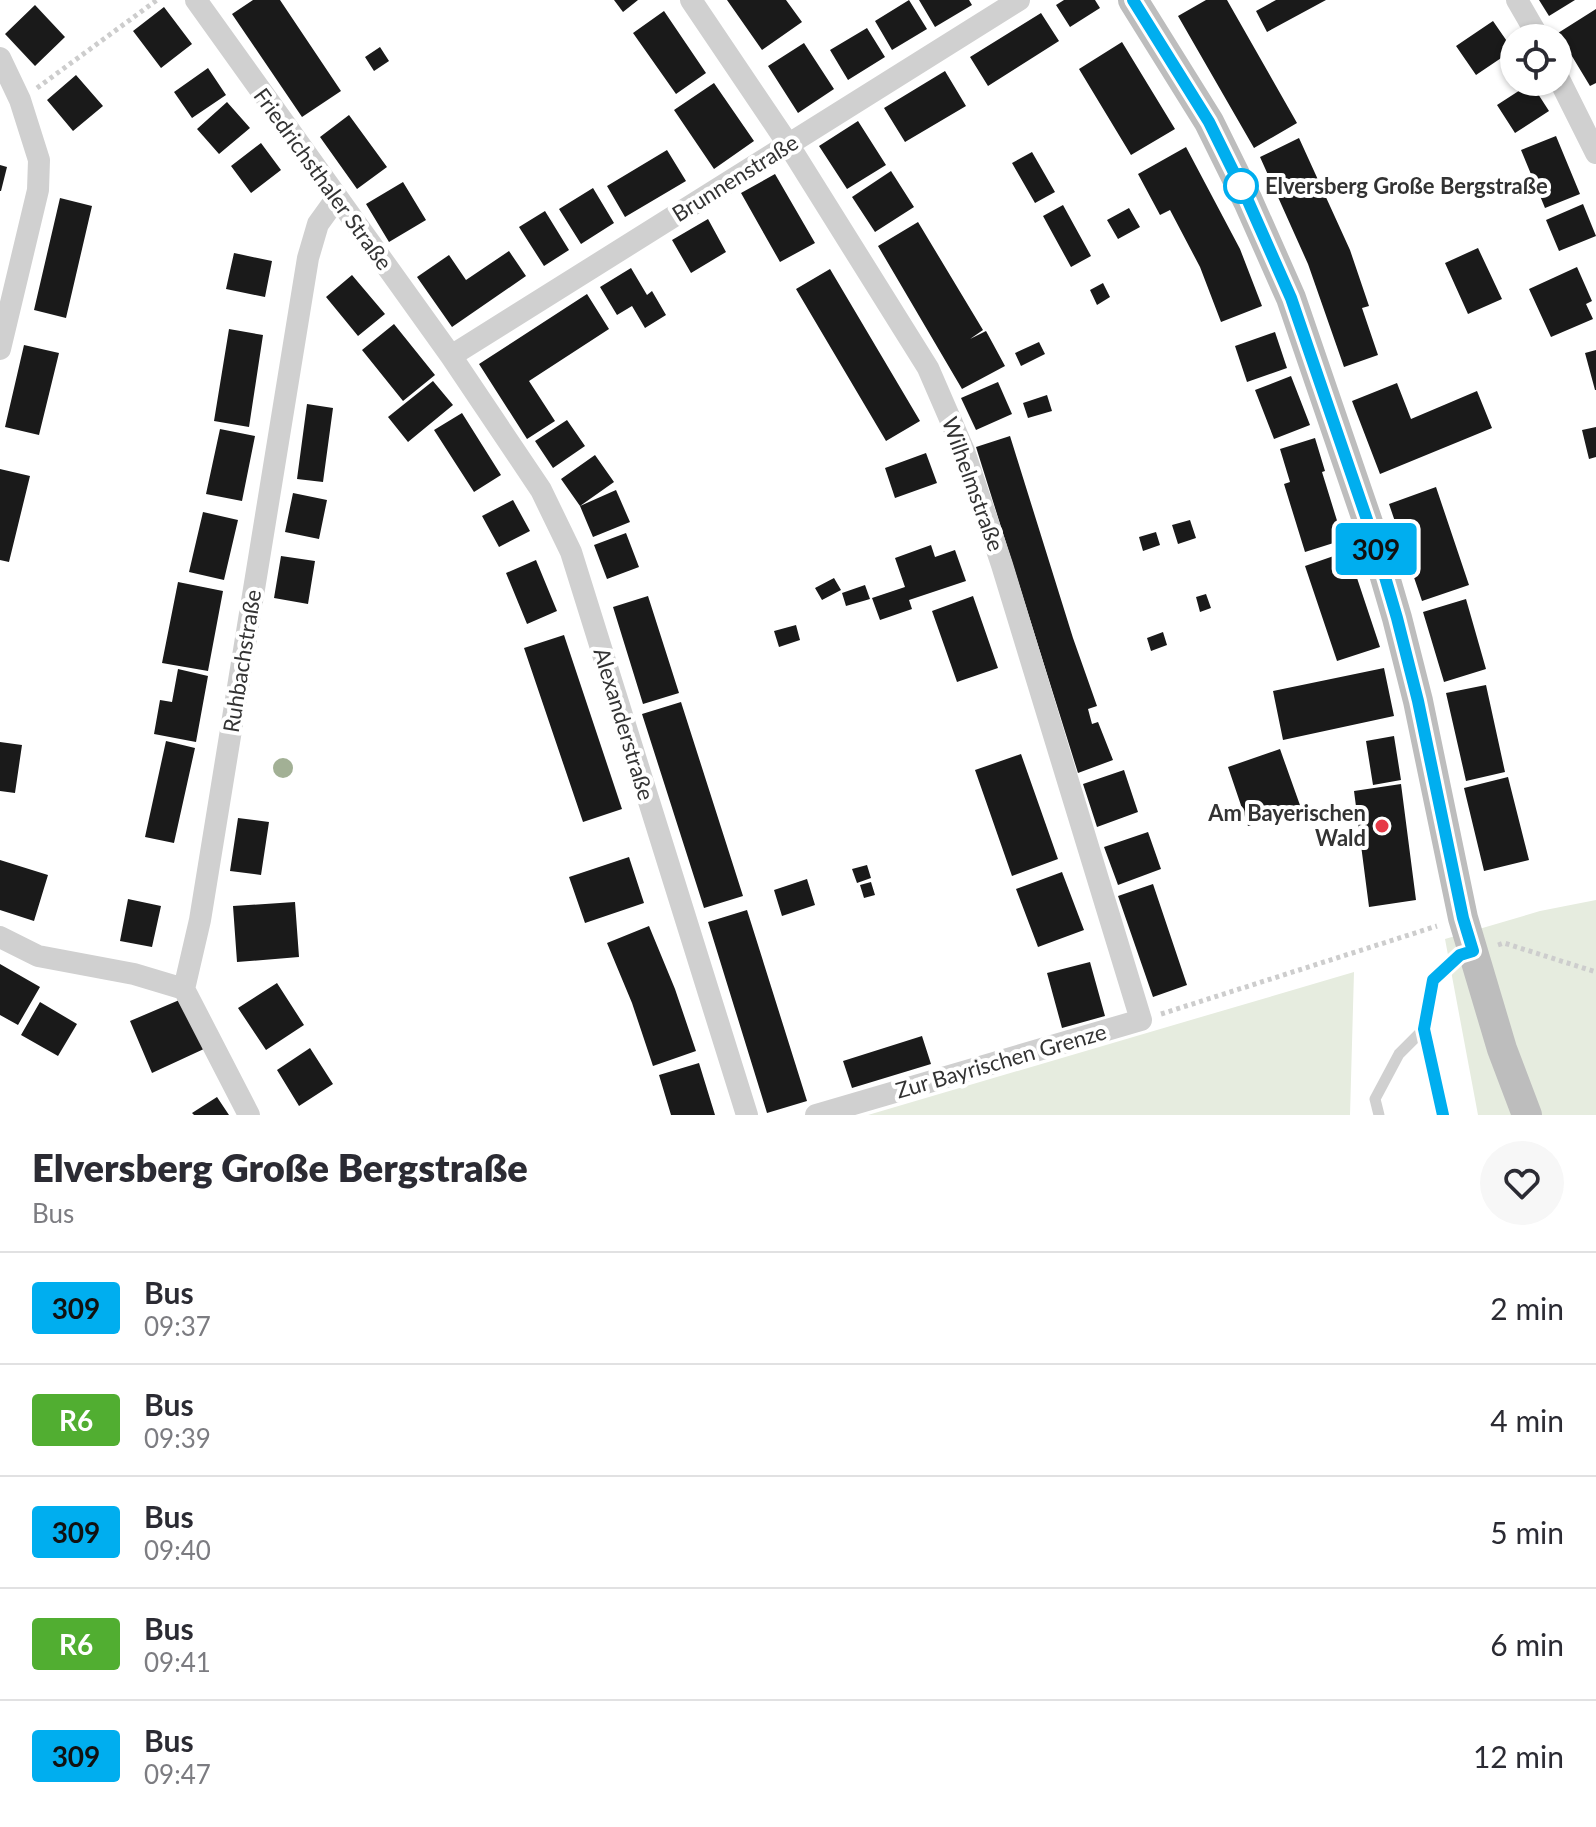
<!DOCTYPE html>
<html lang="en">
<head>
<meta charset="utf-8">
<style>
  :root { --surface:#fff; --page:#f7f7f7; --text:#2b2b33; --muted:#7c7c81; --line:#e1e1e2 }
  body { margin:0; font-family:Lato,sans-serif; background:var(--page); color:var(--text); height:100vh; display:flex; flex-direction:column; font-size:30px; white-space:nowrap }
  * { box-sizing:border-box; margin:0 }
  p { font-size:26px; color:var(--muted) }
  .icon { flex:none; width:44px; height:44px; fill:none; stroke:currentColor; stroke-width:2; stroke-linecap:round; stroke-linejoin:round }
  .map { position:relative; height:1115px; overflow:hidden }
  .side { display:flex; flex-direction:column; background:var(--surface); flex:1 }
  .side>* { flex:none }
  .badge { padding:0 16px; border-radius:6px; font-size:28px; line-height:52px }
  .controls { position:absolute; left:1500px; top:24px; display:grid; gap:16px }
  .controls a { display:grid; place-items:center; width:72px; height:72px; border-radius:50%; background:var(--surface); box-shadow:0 2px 6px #0004; font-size:40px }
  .map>.badge { position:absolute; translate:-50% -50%; box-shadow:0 0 0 4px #fff }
  .round { display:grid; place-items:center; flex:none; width:84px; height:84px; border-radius:42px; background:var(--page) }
  .summary { display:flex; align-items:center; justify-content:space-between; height:136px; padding:0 32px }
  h1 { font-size:38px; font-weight:800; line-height:60px }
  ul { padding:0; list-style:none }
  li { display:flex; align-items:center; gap:24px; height:112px; padding:0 32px; border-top:2px solid var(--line) }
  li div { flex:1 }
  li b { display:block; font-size:30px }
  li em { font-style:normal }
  li .badge { min-width:88px; font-weight:700; text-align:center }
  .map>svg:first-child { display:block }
  .green { fill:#e6ecdf }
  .building { fill:#1a1a1a }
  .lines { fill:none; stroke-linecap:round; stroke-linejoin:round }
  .path { stroke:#cdcdcd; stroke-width:5; stroke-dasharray:4 4; stroke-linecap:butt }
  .service { stroke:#d0d0d0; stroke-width:11 }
  .minor { stroke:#d0d0d0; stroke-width:22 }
  .secondary { stroke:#bdbdbd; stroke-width:30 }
  .tree { fill:#a2b095 }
  .line-casing { stroke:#fff; stroke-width:18 }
  .line { stroke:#00aeef; stroke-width:12 }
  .stop-dot { fill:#fff; stroke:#00aeef; stroke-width:4 }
  .poi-dot { fill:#e63946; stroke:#fff; stroke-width:3 }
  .labels { text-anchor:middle; stroke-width:8; stroke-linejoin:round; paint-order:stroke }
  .street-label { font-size:22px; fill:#333; stroke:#fff }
  .stop-label { font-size:22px; font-weight:bold; fill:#333; stroke:#fff; text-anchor:start }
  .poi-label { font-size:22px; font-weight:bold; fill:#333; stroke:#fff; text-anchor:end }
</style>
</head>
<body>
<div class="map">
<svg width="1596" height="1115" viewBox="0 0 1596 1115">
  <rect width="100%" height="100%" fill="#fff"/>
  <path class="green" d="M1596 900V1115H1478L1445 939 1540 911Z
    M1354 972 1350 1115H868Z"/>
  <path class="building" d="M253 0H280L341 91 302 117 232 14Z
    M614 0H638L623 12Z
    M727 0H786L802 22 762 50Z
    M909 0 927 29 892 50 875 21Z
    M919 0H969L972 5 935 27Z
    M1064 0H1095L1100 8 1070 27 1056 5Z
    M1206 0H1227L1297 123 1254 148 1178 16Z
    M1276 0H1326L1267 32 1256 11Z
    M1539 0H1575L1549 16Z
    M35 5 65 37 35 66 5 34Z
    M164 7 192 44 161 68 133 31Z
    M1596 9V83L1590 86 1558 33Z
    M664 11 706 73 676 94 633 33Z
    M1041 13 1059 41 988 86 970 57Z
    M1493 21 1513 50 1476 75 1456 46Z
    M867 28 885 57 848 80 830 50Z
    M1122 42 1175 129 1131 155 1079 69Z
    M804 43 834 89 798 113 768 66Z
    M380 47 389 61 374 71 365 57Z
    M208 68 226 95 192 118 174 92Z
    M945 71 966 106 905 142 884 108Z
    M76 75 103 106 73 131 47 100Z
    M714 83 754 141 714 169 674 110Z
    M1531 83 1549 111 1515 133 1497 105Z
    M227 102 250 128 219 154 197 129Z
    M349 115 387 167 357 189 320 137Z
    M858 121 886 165 847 189 819 146Z
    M1556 136 1580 194 1545 208 1521 150Z
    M1299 138 1350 250 1369 306 1362 308 1378 355 1344 367 1308 264 1260 157Z
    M261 143 281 170 251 193 231 166Z
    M1186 147 1240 249 1262 306 1221 322 1200 267 1170 210 1160 215 1138 174Z
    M667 150 686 181 625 217 607 186Z
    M1032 152 1055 192 1035 203 1012 163Z
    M0 165 7 167 1 191H0Z
    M891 171 914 207 875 232 852 197Z
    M775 174 815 243 780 262 741 193Z
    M403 182 426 220 389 242 366 204Z
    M593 188 614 223 581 244 559 209Z
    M60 198 92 206 66 318 34 310Z
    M1583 204 1596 236 1559 251 1546 220Z
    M1063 205 1091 256 1071 267 1043 216Z
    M1129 208 1140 227 1118 239 1107 220Z
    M545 211 569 250 544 266 519 227Z
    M708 219 726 252 691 273 672 240Z
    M918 222 983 330 970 339 986 331 1005 366 962 389 878 246Z
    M1478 248 1502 299 1468 314 1445 263Z
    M509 251 526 276 452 327 417 277 449 255 466 280Z
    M234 253 272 261 265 297 226 289Z
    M1577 267 1592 301 1586 304 1593 319 1551 337 1529 289Z
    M631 268 647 295 652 291 666 315 645 328 632 306 617 315 600 287Z
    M830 269 920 421 886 441 796 289Z
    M352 275 385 314 358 336 326 297Z
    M1103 283 1110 297 1097 305 1090 290Z
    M587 294 609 329 529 381 555 421 527 439 479 364Z
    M394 324 435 375 403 401 362 350Z
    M229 329 263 335 249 427 214 421Z
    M1275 332 1287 368 1247 382 1235 346Z
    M1039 342 1045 354 1021 366 1015 353Z
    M24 345 59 353 39 435 5 427Z
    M1596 350V390H1595L1585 353Z
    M1291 376 1310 425 1274 439 1255 390Z
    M433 381 453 405 408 442 388 417Z
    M998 382 1012 414 976 430 961 398Z
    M1397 383 1411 419 1477 391 1492 428 1380 474 1352 401Z
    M1047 395 1052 411 1028 418 1023 403Z
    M307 404 333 408 323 482 297 479Z
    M462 413 501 475 474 492 434 430Z
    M567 420 585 446 553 468 535 441Z
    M1596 427V457L1589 459 1582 430Z
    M220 429 255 436 242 501 206 494Z
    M1010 436 1073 638 1097 706 1088 709 1092 724 1098 722 1113 760 1078 773 976 447Z
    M1315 438 1325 471 1322 472 1343 540 1305 552 1284 484 1290 482 1280 449Z
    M926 453 937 483 895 498 885 468Z
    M595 455 614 482 580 506 561 479Z
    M0 469 30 476 9 562 0 560Z
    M1436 487 1469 585 1422 601 1389 504Z
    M616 490 630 522 593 537 580 506Z
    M293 493 327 500 319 539 285 532Z
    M513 500 530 531 499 547 482 516Z
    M203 512 238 520 224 580 189 572Z
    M1190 520 1196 538 1178 544 1172 525Z
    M1156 532 1160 545 1143 551 1139 537Z
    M626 533 639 567 607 579 594 545Z
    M931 545 935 557 955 550 966 581 909 600 912 609 880 620 872 598 905 587 895 558Z
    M1348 551 1380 647 1337 661 1305 566Z
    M281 556 315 561 308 604 274 598Z
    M536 560 557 611 527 624 506 573Z
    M834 578 841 590 822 600 815 588Z
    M178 582 223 591 208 671 162 663Z
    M865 585 870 599 846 606 842 593Z
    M1206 594 1211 608 1200 612 1196 597Z
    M648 596 679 693 643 704 613 607Z
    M973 596 998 668 957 682 932 611Z
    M1466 599 1486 669 1444 682 1423 612Z
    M796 625 800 640 779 647 774 631Z
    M1163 632 1167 645 1151 651 1147 638Z
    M564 635 622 809 583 822 524 648Z
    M1384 668 1394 716 1283 740 1273 691Z
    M178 669 208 676 196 742 154 734 160 700 172 702Z
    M1486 685 1505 772 1466 781 1446 693Z
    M681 702 743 896 704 908 642 714Z
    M1394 736 1401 780 1373 785 1366 741Z
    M166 741 195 748 174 843 145 837Z
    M0 742 22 745 15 793 0 791Z
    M1280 749 1301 808 1248 826 1228 767Z
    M1021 754 1058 859 1012 876 975 770Z
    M1124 770 1138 812 1097 827 1083 784Z
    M1508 777 1529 860 1484 871 1464 788Z
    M1401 784 1416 900 1369 907 1354 791Z
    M238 818 269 822 261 875 230 871Z
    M1148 832 1161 869 1118 885 1104 847Z
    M629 857 644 903 585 923 569 877Z
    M0 860 48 875 34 921 0 910Z
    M867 865 871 878 857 883 852 869Z
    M1062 872 1084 930 1038 947 1016 889Z
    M807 879 815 905 782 916 774 890Z
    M871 882 875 895 864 898 860 885Z
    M1153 884 1187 985 1153 997 1118 896Z
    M128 899 161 906 152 947 120 941Z
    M295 902 299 957 237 962 233 906Z
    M747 910 807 1101 767 1113 708 922Z
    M649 926 675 989 696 1051 653 1066 632 1003 607 943Z
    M1090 962 1105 1016 1062 1028 1047 973Z
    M0 964 40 987 18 1025 0 1015Z
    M277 983 304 1025 266 1050 238 1008Z
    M184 998 206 1048 152 1073 130 1021Z
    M40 1002 77 1024 58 1056 21 1035Z
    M922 1036 931 1064 852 1088 843 1061Z
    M310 1048 333 1084 299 1106 277 1070Z
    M699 1063 715 1115H671L659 1075Z
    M217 1097 229 1115H194L192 1113Z"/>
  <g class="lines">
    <path class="path" d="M37 88 157 0
      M1498 945 1504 943 1596 972
      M1161 1014 1437 926"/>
    <path class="service" d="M1379 1115 1375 1099 1399 1054 1424 1029
      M1443 1115 1424 1029 1433 980 1460 955 1472 952"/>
    <path class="minor" d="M196 0 451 356 541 490 571 552 747 1115
      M691 0 788 144 928 368 964 451 1002 565 1141 1020 816 1115
      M1517 0 1539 38
      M0 58 20 100 39 160 38 190 0 349
      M1558 77 1596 153
      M451 356 1019 0
      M0 937 38 956 134 974 184 989
      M249 1115 184 989 200 920 308 258 318 224 336 199"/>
    <path class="secondary" d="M1133 0 1209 122 1248 201 1291 298 1375 543 1397 618 1418 701 1463 918 1502 1049 1527 1115"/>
  </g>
  <circle class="tree" cx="283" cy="768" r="10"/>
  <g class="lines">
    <g class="line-casing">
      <path id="line" d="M1133 0 1209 122 1248 201 1291 298 1375 543 1397 618 1418 701 1463 918 1473 951 1460 955 1433 980 1424 1029 1443 1115"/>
    </g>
    <use href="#line" class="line"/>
  </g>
  <circle class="stop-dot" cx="1241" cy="186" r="16"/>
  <circle class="poi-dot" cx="1382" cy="826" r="8"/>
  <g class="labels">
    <g class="street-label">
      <text transform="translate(735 178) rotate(-32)" y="8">Brunnenstraße</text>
      <text transform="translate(323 179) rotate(54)" y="8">Friedrichsthaler Straße</text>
      <text transform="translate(973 484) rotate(70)" y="8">Wilhelmstraße</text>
      <text transform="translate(242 661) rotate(-81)" y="8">Ruhbachstraße</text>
      <text transform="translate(624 724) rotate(73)" y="8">Alexanderstraße</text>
      <text transform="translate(1001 1061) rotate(-16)" y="8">Zur Bayrischen Grenze</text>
    </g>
    <g class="stop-label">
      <text x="1265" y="194">Elversberg Große Bergstraße</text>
    </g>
    <g class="poi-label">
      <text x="1366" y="821">Am Bayerischen<tspan x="1366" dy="25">Wald</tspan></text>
    </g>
  </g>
</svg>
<div class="controls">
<a><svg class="icon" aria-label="locate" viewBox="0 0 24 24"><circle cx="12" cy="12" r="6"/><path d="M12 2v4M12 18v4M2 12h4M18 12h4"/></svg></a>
</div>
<b class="badge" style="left:1376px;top:549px;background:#00aeef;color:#111">309</b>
</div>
<section class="side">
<div class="summary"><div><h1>Elversberg Große Bergstraße</h1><p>Bus</p></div><a class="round"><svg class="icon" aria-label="heart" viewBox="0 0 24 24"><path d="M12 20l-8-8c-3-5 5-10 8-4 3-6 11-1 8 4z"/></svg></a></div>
<ul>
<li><span class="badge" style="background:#00aeef;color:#111">309</span><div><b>Bus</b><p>09:37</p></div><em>2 min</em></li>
<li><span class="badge" style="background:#51ae31;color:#fff">R6</span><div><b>Bus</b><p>09:39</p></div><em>4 min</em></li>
<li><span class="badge" style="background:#00aeef;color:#111">309</span><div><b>Bus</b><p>09:40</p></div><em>5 min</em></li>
<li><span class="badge" style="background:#51ae31;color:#fff">R6</span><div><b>Bus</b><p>09:41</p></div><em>6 min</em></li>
<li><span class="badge" style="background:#00aeef;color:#111">309</span><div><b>Bus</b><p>09:47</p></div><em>12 min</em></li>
</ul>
</section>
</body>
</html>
